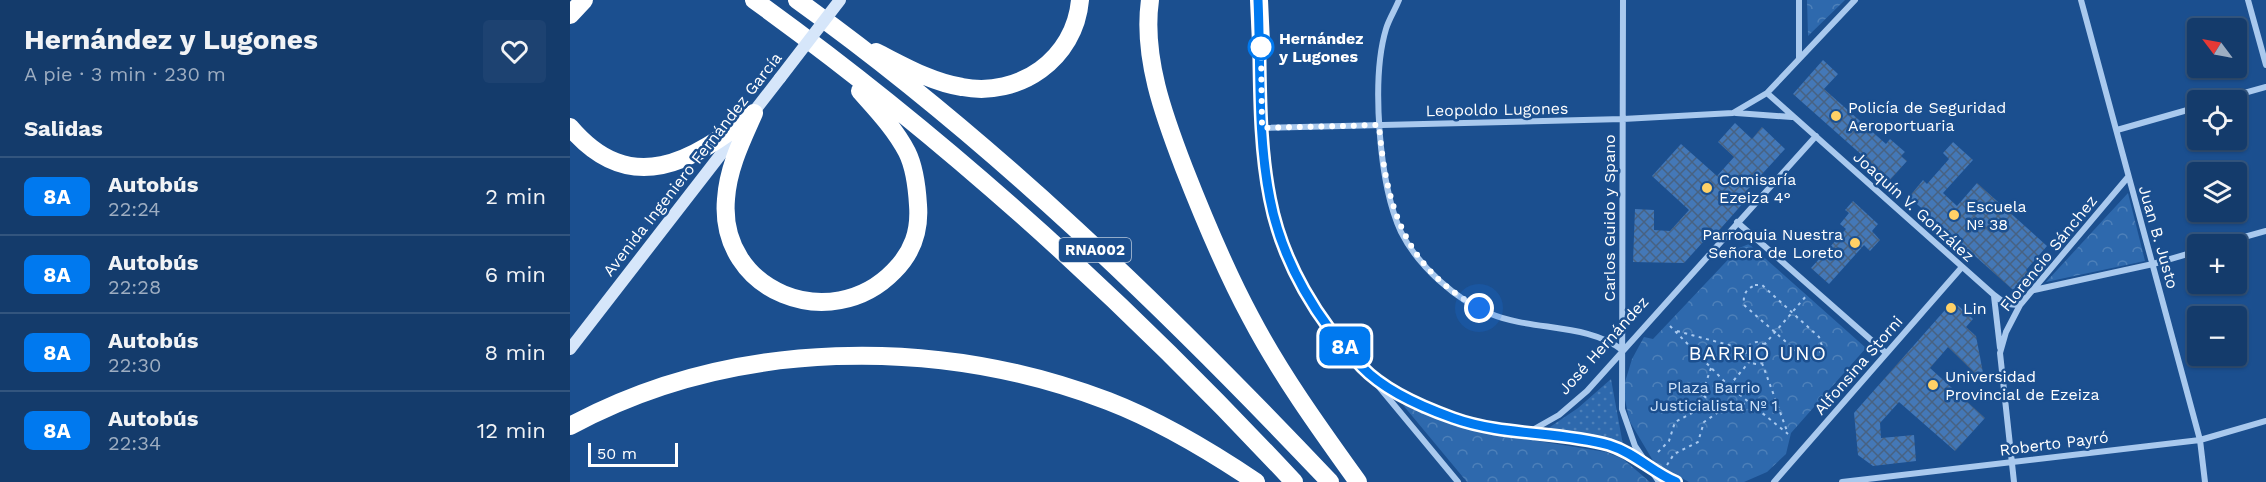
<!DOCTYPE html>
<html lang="es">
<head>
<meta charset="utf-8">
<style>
  :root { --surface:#143b6b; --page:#1d4271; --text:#f1f3f6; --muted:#9dadc1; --line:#33557e }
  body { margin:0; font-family:"Work Sans",sans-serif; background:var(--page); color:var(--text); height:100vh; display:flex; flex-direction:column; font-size:22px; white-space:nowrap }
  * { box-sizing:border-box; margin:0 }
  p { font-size:20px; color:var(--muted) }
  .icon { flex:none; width:33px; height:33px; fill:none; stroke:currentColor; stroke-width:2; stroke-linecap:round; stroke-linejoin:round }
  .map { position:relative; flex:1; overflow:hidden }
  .details { display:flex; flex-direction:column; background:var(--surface); width:570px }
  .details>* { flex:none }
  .badge { padding:0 12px; border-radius:9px; font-size:21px; line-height:39px }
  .needle { width:39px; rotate:302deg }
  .fabs { position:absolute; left:1617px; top:18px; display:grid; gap:12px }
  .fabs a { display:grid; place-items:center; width:60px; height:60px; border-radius:6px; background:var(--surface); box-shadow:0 2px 4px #0004,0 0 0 2px var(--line); font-size:30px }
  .scale { position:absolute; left:18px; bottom:15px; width:90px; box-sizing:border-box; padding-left:6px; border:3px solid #fff; border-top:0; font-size:16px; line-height:21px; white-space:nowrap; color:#fff; -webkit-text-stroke:4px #1b4f8f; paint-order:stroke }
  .you { position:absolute; width:30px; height:30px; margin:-15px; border:4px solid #fff; border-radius:50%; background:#1a73e8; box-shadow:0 0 0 9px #1a73e833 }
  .map>.badge { position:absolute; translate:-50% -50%; box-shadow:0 0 0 3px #fff }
  h2 { padding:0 24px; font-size:22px; line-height:54px }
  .round { display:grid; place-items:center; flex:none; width:63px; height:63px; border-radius:6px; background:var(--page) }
  .headline { display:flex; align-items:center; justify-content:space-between; height:102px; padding:0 24px }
  h1 { font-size:28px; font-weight:700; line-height:45px }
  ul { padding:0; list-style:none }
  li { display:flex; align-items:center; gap:18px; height:78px; padding:0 24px; border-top:2px solid var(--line) }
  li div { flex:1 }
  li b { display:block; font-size:22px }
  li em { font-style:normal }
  li .badge { min-width:66px; font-weight:700; text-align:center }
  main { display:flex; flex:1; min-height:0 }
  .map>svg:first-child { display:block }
  .grass { fill:url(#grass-dots) }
  .park { fill:url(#park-crowns) }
  .building { fill:url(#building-cross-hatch) }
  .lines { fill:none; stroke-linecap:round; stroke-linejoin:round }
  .path { stroke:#a9c9ee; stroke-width:2; stroke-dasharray:3 4.5; stroke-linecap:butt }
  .street { stroke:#a9c9ee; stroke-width:6 }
  .secondary { stroke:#d6e6fa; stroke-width:12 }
  .highway { stroke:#fff; stroke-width:18 }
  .secondary-bridge { stroke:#d6e6fa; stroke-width:12 }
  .line-casing { stroke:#fff; stroke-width:14 }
  .line { stroke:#0079ef; stroke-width:9 }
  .walk { stroke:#fff; stroke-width:6; stroke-dasharray:0 10.8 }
  .stop-dot { fill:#fff; stroke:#0079ef; stroke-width:3 }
  .poi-dot { fill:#ffd166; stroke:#1b4f8f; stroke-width:2 }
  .labels { text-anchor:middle; stroke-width:5; stroke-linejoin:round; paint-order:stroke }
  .shield { fill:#1b4f8f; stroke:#bbcadd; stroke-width:1.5 }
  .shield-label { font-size:15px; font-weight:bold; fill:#fff }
  .stop-label { font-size:16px; font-weight:bold; fill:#fff; stroke:#1b4f8f; text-anchor:start }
  .poi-label { font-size:16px; fill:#fff; stroke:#1b4f8f; text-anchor:start }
  .street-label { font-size:16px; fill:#fff; stroke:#1b4f8f }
  .park-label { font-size:16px; fill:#cfe3fa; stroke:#1b4f8f }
  .quarter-label { font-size:20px; letter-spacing:1.5px; fill:#fff; stroke:#1b4f8f }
</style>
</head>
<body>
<main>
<section class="details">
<div class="headline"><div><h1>Hernández y Lugones</h1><p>A pie · 3 min · 230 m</p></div><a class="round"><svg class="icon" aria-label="heart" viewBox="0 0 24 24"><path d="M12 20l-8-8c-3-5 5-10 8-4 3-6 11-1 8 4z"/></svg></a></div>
<h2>Salidas</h2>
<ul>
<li><span class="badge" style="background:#0079ef;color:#fff">8A</span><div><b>Autobús</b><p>22:24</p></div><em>2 min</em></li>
<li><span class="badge" style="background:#0079ef;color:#fff">8A</span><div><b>Autobús</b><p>22:28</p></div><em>6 min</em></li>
<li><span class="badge" style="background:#0079ef;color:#fff">8A</span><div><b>Autobús</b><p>22:30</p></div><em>8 min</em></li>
<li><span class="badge" style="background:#0079ef;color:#fff">8A</span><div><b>Autobús</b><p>22:34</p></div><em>12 min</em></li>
</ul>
</section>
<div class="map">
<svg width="1696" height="482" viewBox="0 0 1696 482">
  <defs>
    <pattern id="grass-dots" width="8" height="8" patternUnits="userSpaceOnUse" patternTransform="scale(1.5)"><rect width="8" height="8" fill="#2e69ad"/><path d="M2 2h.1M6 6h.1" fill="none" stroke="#4d80b9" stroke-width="1.8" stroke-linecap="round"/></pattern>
    <pattern id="park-crowns" width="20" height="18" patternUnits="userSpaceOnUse" patternTransform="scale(1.5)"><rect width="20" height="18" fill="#2e69ad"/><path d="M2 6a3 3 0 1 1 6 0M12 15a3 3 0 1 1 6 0" fill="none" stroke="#4d80b9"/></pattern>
    <pattern id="building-cross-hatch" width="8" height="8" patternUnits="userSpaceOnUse" patternTransform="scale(1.5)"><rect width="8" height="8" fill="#4478b7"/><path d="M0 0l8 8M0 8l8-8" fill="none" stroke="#486282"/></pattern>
  </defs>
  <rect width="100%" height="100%" fill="#1b4f8f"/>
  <path class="grass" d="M1041 379 1053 445 977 429 1008 408Z"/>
  <path class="park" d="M1237 0H1275L1238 36Z
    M1558 193 1575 261 1476 282Z
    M1179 244 1296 348 1221 433 1216 454 1197 472 1174 482H1119L1085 464 1060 422 1055 400V382L1062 359 1074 337 1083 339 1169 248Z
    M833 405 901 430 1036 452 1053 459 1080 482H897Z"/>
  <path class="building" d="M1253 60 1268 74 1254 89 1316 144 1320 139 1335 152 1331 156 1337 161 1320 180 1223 94Z
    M1165 123 1182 139 1192 127 1215 149 1169 199 1174 202 1145 235 1142 232 1114 263 1063 262 1065 209 1084 210V230L1100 231 1119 210 1082 176 1111 144 1147 176 1164 157 1148 142Z
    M1383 142 1403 160 1373 193 1387 206 1407 183 1477 246 1456 270 1459 273 1443 290 1339 197 1353 180 1357 184 1379 159 1373 153Z
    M1283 201 1308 224 1302 231 1310 240 1300 251 1294 245 1259 284 1241 268 1276 229 1270 224 1279 213 1275 210Z
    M1383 301 1403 319 1396 327 1406 336 1415 383 1378 347 1360 368 1415 418 1385 451 1329 402 1310 423 1311 438 1344 435 1346 461 1303 466 1288 455 1284 413Z"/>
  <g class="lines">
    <path class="path" d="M1185 285H1192L1249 337 1252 346 1249 355 1240 358 1232 356 1174 305C1173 295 1175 290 1185 285Z
      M1100 326 1159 386 1218 434
      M1107 331 1177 350
      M1176 353a11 11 0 1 1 22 0a11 11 0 1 1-22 0Z
      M1194 345 1237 295
      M1192 363 1217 431
      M1141 368 1132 394 1151 411 1180 402
      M1159 386 1180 361
      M1088 452 1099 441 1105 422 1124 412 1132 394
      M1097 465 1104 454 1128 442 1134 422 1150 411"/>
    <path class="street" d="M829 0C825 10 819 19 816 29 801 79 809 185 831 232 848 266 886 300 921 314 962 331 1018 323 1052 350
      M1053 0 1052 409 1065 446 1089 482
      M1511 0 1630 440 1635 482
      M1678 0 1696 65
      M691 44C692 95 690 147 700 198 710 253 739 303 775 346 781 354 787 363 795 370 822 391 854 409 887 419 936 435 989 431 1039 445 1064 453 1082 472 1106 482
      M1229 59V0
      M1197 93 1424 295 1436 304 1450 305
      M1649 100 1696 87
      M1166 113 1222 117
      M692 128 1053 119 1163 113 1197 93 1285 0
      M1547 130 1628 107
      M1167 222 1316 353
      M1649 244 1696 231
      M1464 290 1583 264 1628 251
      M1424 296 1430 348
      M800 376 888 482
      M959 432 989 415 1017 391 1246 136
      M1204 482 1392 267
      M1272 482 1630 440 1696 421
      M1444 482 1430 353 1436 332 1450 305 1558 177"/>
    <path class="secondary" d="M0 349 210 78"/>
    <path class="highway" d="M184 0C380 141 560 306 724 482
      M227 0C421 139 596 309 760 482
      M580 0C572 57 594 116 614 168 634 219 655 270 681 318 711 375 750 429 788 482
      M689 0 691 43
      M0 15 14 0
      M306 52C334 66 361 82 392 87 449 98 505 59 510 0
      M184 113C172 140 158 168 156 199 148 292 261 336 324 271 343 252 350 231 348 205 347 188 345 168 337 152 325 129 307 110 290 91
      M0 127C61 199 123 161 183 114
      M0 426C163 338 367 336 538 401 590 421 640 451 686 482"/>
    <path class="secondary-bridge" d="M210 78 270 0"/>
  </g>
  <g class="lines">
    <g class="line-casing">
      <path id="line" d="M688 0C691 66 687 134 700 199 712 262 748 322 792 367 815 391 852 407 883 418 933 436 988 431 1039 445 1065 453 1082 472 1106 482"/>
    </g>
    <use href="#line" class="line"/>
    <path class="walk" d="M691 47 692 128 809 125C816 204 833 267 909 308"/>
  </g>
  <circle class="stop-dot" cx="691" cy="47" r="12"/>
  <g class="poi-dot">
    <circle cx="1266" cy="116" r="6"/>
    <circle cx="1137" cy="188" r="6"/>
    <circle cx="1384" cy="215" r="6"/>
    <circle cx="1285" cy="243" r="6"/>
    <circle cx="1381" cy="308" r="6"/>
    <circle cx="1363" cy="385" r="6"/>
  </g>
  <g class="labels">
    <rect class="shield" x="489" y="238" width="72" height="24" rx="4.5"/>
    <g class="shield-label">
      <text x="525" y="255">RNA002</text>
    </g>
    <g class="stop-label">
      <text x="709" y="44">Hernández<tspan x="709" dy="18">y Lugones</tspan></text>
    </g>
    <g class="poi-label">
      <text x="1278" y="113">Policía de Seguridad<tspan x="1278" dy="18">Aeroportuaria</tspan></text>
      <text x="1149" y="185">Comisaría<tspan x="1149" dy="18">Ezeiza 4°</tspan></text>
      <text x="1396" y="212">Escuela<tspan x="1396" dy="18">Nº 38</tspan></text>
      <text x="1273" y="240" text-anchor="end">Parroquia Nuestra<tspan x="1273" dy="18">Señora de Loreto</tspan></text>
      <text x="1393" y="314">Lin</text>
      <text x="1375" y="382">Universidad<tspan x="1375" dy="18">Provincial de Ezeiza</tspan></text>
    </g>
    <g class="street-label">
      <text transform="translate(927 109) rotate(-1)" y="6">Leopoldo Lugones</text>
      <text transform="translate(122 164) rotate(-52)" y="6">Avenida Ingeniero Fernández García</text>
      <text transform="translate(1344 206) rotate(42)" y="6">Joaquín V. González</text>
      <text transform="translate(1039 218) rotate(-90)" y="6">Carlos Guido y Spano</text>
      <text transform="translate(1589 237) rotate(74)" y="6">Juan B. Justo</text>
      <text transform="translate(1478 253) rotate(-51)" y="6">Florencio Sánchez</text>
      <text transform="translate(1033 345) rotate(-48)" y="6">José Hernández</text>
      <text transform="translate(1288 365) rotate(-49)" y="6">Alfonsina Storni</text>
      <text transform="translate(1484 443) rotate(-7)" y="6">Roberto Payró</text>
    </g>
    <g class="park-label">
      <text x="1144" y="393">Plaza Barrio<tspan x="1144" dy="18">Justicialista Nº 1</tspan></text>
    </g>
    <g class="quarter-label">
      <text x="1188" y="360">BARRIO UNO</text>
    </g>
  </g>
</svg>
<div class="fabs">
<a><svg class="needle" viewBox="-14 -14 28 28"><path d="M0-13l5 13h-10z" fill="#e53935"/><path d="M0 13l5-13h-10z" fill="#9dadc1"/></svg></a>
<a><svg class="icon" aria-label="locate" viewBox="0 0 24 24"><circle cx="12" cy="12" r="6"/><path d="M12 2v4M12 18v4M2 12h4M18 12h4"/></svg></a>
<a><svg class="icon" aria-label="layers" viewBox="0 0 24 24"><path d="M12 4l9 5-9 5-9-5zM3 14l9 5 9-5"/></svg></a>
<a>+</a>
<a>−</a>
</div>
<div class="scale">50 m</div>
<div class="you" style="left:909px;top:308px"></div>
<b class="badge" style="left:775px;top:346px;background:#0079ef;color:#fff">8A</b>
</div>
</main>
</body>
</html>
